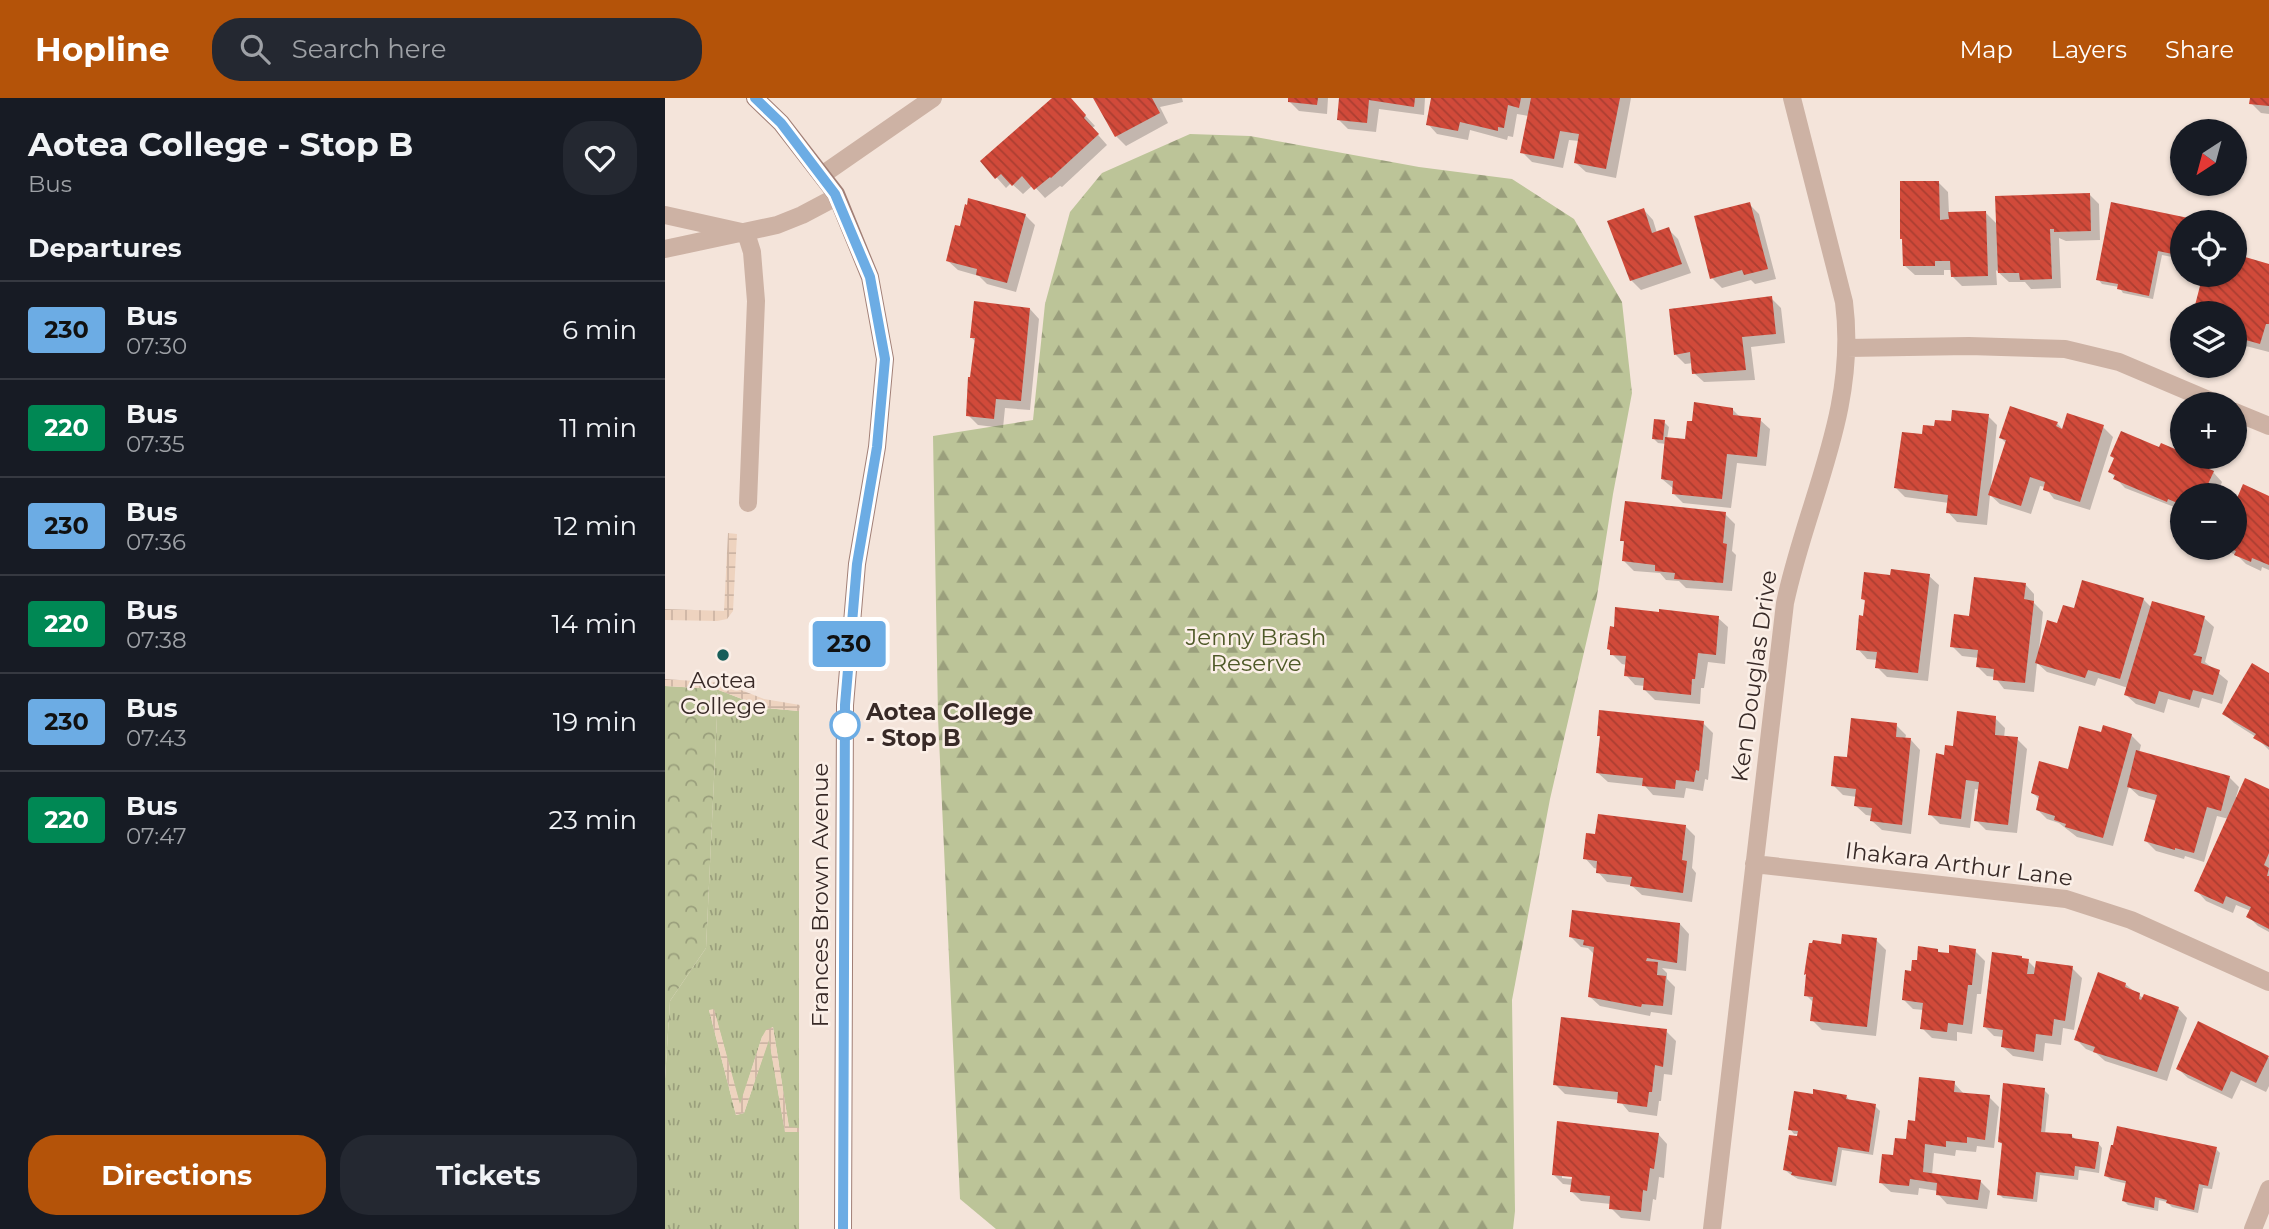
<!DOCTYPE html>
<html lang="en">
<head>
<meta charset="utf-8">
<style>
  :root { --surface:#171b24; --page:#242831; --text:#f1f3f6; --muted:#9ea1a6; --line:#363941; --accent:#b45309 }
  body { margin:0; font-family:Montserrat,sans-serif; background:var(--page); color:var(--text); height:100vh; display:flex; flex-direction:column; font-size:26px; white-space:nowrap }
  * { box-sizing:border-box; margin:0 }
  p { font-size:23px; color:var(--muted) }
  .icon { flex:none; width:38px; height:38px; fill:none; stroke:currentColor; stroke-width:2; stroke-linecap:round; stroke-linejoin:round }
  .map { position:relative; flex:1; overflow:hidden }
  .drawer { display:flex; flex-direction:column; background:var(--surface); width:665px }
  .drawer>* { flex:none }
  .badge { padding:0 14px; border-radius:5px; font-size:24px; line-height:46px }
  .needle { width:46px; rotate:216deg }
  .fabs { position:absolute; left:1505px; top:21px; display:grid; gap:14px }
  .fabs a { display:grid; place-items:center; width:77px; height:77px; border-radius:50%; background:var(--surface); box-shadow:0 2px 5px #0004; font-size:35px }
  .map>.badge { position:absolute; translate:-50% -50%; box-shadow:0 0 0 4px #fff }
  h2 { padding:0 28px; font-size:26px; line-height:63px }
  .round { display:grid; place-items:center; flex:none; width:74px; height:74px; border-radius:28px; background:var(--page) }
  .headline { display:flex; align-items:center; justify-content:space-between; height:119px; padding:0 28px }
  h1 { font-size:33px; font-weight:700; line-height:52px }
  .button { display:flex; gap:14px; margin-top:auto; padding:14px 28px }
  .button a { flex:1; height:80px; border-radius:28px; background:var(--accent); color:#fff; font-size:28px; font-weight:700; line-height:80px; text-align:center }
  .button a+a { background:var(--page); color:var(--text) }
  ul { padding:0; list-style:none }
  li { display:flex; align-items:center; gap:21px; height:98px; padding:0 28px; border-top:2px solid var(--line) }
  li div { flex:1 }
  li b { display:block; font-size:26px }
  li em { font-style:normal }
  li .badge { min-width:77px; font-weight:700; text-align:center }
  header { display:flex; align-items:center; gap:42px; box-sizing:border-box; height:98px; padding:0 35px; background:var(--accent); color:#fff }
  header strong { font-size:33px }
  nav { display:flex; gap:38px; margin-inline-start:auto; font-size:24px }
  .search { width:490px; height:63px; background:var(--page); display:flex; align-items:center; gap:18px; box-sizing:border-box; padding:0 24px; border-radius:28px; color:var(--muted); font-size:26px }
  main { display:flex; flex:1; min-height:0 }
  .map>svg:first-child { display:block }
  .grass { fill:url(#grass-tufts) }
  .forest { fill:url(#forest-firs) }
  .park { fill:url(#park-crowns) }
  .plaza { fill:url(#plaza-grid) }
  .shadow { fill:#0003; fill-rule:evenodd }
  .building { fill:url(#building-back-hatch) }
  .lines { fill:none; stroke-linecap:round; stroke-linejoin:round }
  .lane { stroke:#cdb2a4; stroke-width:18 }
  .street { stroke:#cdb2a4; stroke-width:18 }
  .secondary { stroke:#a17f76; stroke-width:18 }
  .line-casing { stroke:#fff; stroke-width:16 }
  .line { stroke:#6cace4; stroke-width:10 }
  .poi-dot { fill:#185e59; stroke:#fbefe7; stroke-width:2.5 }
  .stop-dot { fill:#fff; stroke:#6cace4; stroke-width:3.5 }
  .labels { text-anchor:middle; stroke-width:5; stroke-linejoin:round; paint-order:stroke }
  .park-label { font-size:23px; fill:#4e5928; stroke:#fbefe7 }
  .street-label { font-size:23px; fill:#382a27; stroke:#fbefe7 }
  .poi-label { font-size:23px; fill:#382a27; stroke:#fbefe7 }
  .stop-label { font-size:23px; font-weight:bold; fill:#382a27; stroke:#fbefe7; text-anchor:start }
</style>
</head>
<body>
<header>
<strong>Hopline</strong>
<div class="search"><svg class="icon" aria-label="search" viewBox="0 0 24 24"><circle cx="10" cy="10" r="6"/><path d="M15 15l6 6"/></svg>Search here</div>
<nav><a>Map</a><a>Layers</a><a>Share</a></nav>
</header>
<main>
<section class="drawer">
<div class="headline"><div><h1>Aotea College - Stop B</h1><p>Bus</p></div><a class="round"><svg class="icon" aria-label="heart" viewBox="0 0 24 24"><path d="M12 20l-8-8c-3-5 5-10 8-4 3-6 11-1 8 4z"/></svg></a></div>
<h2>Departures</h2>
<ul>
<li><span class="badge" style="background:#6cace4;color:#111">230</span><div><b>Bus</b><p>07:30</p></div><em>6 min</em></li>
<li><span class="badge" style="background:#008854;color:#fff">220</span><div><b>Bus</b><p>07:35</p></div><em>11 min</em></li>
<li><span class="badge" style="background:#6cace4;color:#111">230</span><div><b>Bus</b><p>07:36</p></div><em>12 min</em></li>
<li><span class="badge" style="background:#008854;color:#fff">220</span><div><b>Bus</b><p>07:38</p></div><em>14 min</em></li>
<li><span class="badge" style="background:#6cace4;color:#111">230</span><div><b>Bus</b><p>07:43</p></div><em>19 min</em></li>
<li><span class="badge" style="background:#008854;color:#fff">220</span><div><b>Bus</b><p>07:47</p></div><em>23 min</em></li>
</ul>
<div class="button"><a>Directions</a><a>Tickets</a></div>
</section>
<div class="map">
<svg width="1604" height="1131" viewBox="0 0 1604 1131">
  <defs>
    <pattern id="grass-tufts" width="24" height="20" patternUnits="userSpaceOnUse" patternTransform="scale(1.75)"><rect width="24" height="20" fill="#bcc498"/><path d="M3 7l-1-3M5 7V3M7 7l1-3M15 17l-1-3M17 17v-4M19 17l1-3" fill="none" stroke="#9a9f7c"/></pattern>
    <pattern id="forest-firs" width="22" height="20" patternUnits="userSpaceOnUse" patternTransform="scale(1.75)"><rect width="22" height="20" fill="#bcc498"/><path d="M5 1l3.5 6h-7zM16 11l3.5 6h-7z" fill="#9a9f7c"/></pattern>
    <pattern id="park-crowns" width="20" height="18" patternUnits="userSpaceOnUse" patternTransform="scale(1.75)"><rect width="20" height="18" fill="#bcc498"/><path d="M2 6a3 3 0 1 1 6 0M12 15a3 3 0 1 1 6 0" fill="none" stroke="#9a9f7c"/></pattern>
    <pattern id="plaza-grid" width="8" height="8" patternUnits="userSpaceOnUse" patternTransform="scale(1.75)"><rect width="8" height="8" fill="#eed3bf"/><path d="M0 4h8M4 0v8" fill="none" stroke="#cdb5a4"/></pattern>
    <pattern id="building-back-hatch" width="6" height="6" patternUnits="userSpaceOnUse" patternTransform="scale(1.75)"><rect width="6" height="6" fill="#d14a3a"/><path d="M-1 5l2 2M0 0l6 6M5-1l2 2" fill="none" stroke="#ab3e31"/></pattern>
  </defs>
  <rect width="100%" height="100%" fill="#f4e4da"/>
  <path class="grass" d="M51 591 100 610 134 613V1030H124L108 929 97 939 75 1008 49 912H44L71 1017 79 1015 104 940 120 1034H134V1131H0V981L5 903 41 850 53 597Z"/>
  <path class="forest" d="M525 36 585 38 754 69 847 81 909 121 957 204 967 295 948 396 932 498 885 701 847 902 850 1113 848 1131H331L295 1101 273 619 268 338 368 322 380 206 405 114 437 75Z"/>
  <path class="park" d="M0 588 51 591 53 597 41 850 5 903 0 981Z"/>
  <path class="plaza" d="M63 435 72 436 68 513 62 521 52 523 0 522V511L59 513Z
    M0 581 58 585 99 601 135 607 134 613 100 610 51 591 0 588Z
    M49 911 75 1006 97 939 101 932 108 929 124 1029 134 1030V1034H120L104 942 79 1015 71 1017 44 912Z"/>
  <path class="shadow" d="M390 0H404L430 28 427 30 442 47 397 89 395 88 380 100 368 87 358 96 346 85 341 90 317 63Z
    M430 0H517L518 4 495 9 503 25 461 48 451 38Z
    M625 0H663L662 16 634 13 624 3Z
    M675 0H760L759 17 714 11 711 34 683 31 673 21Z
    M768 0H966L951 80 921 74 911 65 914 43 904 42 898 70 867 64 857 54 864 18 852 16 848 39 843 38 842 42 805 32 803 42 772 36 763 26Z
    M1587 0H1604V16L1596 15 1586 5Z
    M1273 84 1283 94 1284 115 1320 114 1333 127 1424 96 1434 106 1435 142 1401 143 1394 140 1396 190 1366 191 1360 184H1344L1331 172 1332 187 1297 188 1287 178V172H1279V177H1250L1240 168Z
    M1084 106 1094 116 1111 181 1090 186 1086 182 1057 190 1047 180Z
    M1448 107 1535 124H1517V161L1497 157 1488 201 1458 195 1454 189 1437 186 1433 181Z
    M979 112 988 122 992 135 1003 131 1013 141 1026 175 976 192 966 182Z
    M360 117 370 127 351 194 322 186 314 178 293 172 283 163Z
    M1570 158 1604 168V254L1573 246 1570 242V215H1529L1538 186 1541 187 1544 177H1570Z
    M1106 200 1116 210 1120 245 1086 249 1090 282 1039 284 1029 275 1028 265 1020 266 1010 256Z
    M365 211 374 221 365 312 340 310 338 330 313 327 303 317 311 244 306 239Z
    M1067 311 1075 319 1095 322 1105 331 1101 368 1072 365 1066 410 1018 405 1008 395 1009 391 997 381 1001 346 993 345 989 341 999 324 1004 329 1002 341 1021 343Z
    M1403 317 1438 329 1448 339 1425 412 1389 401 1380 389 1375 388 1366 416 1335 406 1325 397 1322 427 1292 424 1283 414 1284 405 1240 399 1231 390 1258 338 1271 330 1323 318 1332 327 1326 388 1327 389 1341 345 1336 340 1392 325 1398 332Z
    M1497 347 1517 356V359H1522L1530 367 1548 374 1557 384 1552 397H1517V412L1460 390 1445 374 1450 361 1495 351Z
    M1579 388 1604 400V472L1597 469 1596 473 1581 466 1573 458 1556 450H1570V406Z
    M1060 416 1070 426 1067 453 1071 457 1067 493 1021 490 1014 483 1001 482 995 475 969 473 959 463 961 446 957 442Z
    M1264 478 1274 487 1263 583 1222 579 1212 569 1213 562 1202 561 1193 551 1201 504 1198 501 1227 479Z
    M1360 486 1369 496V505L1378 514 1374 552H1376L1394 528 1410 512 1478 501 1487 510 1539 520 1549 529 1540 564 1563 583 1557 606 1537 600 1534 610 1503 601 1499 615 1471 606 1461 597 1463 590 1433 580 1430 588 1382 574 1372 565 1369 594 1339 591 1330 579 1322 578 1313 569 1314 560 1297 558 1287 548 1306 520Z
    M995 516 1053 520 1063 529 1060 566 1043 564 1039 590H1036L1035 606 990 602 980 592V588L970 587 961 577 962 567 957 566 947 556Z
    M1587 567 1604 577V652L1591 639 1569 625 1559 616Z
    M1330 620 1340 630 1339 640 1352 641 1362 651 1352 735 1321 732 1311 722 1315 692 1310 691 1305 730 1275 726 1265 716 1280 659 1290 650Z
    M1038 625 1048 635 1043 682 1040 681 1038 693 1021 690 1019 700 988 697 980 688 943 684 933 675 936 640 934 638Z
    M1231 627 1241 637 1240 641 1246 642 1255 652 1246 736 1217 732 1207 723 1208 718 1201 717 1191 708 1192 699 1178 697 1168 687Z
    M1438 637H1466L1476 647 1474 655 1564 679 1574 689 1571 699H1573L1581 682 1604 693V834L1593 828 1584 819 1586 813 1571 807 1568 815 1541 803 1532 793 1564 721 1552 718 1539 764 1520 758 1519 761 1491 753 1481 743 1492 703 1474 698 1464 689 1448 748 1412 739 1394 725 1382 721 1373 712 1375 702 1368 695 1404 673Z
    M1020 728 1030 738 1027 770 1031 775 1027 804 977 797 966 787 942 784 933 774V771L929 770 920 760Z
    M1015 826 1024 836 1021 873 997 870 1002 875V881L1010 889 1007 917 986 914 985 918 935 908 925 899 929 856 923 850 916 849 906 839Z
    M1211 842 1221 852 1211 938 1157 932 1147 922 1149 905 1141 897 1178 848Z
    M1272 852 1276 856 1285 857 1310 853 1320 863 1316 896H1312L1307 936 1292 934V943L1267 940 1257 930 1259 912 1248 911 1238 901 1253 864Z
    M1359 862 1363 863 1371 871 1407 870 1417 880 1409 932 1398 930 1396 947 1380 945 1378 963 1348 958 1338 949 1339 939 1329 938 1319 928Z
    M1460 886 1479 901 1513 910 1522 920 1502 983 1440 963 1431 955 1421 951 1411 941Z
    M1534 925 1604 960V988L1601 994 1576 982 1567 1001 1523 980 1513 971Z
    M1001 933 1011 943 1007 977 999 976 996 1003H994L992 1018 964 1014 954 1002 900 996 890 986Z
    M1289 985 1299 996 1324 999 1334 1009 1329 1050 1312 1048 1311 1054 1291 1052 1290 1058 1269 1055 1267 1077 1315 1083 1325 1093 1322 1111 1282 1106 1273 1096V1093L1254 1090 1253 1097 1226 1094 1216 1085 1252 1025Z
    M1379 992 1384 997 1380 1036 1407 1038 1411 1042 1433 1045 1437 1050 1434 1075 1414 1072 1413 1082 1375 1077 1372 1104 1338 1100 1334 1096 1339 1048 1334 1043Z
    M1181 998 1185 1003 1210 1008 1215 1013 1208 1057 1177 1052 1171 1088 1133 1081 1125 1076 1120 1072 1134 1036H1129L1125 1031Z
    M993 1036 1002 1046 999 1080 994 1079 991 1102 988 1101 985 1123 956 1120 946 1110V1106L916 1103 906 1093 907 1087 898 1086 888 1076ZM897 1076 916 1078 915 1082 897 1080Z
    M1551 1051 1555 1055 1547 1091 1538 1090 1533 1115 1507 1109 1502 1104 1494 1102 1493 1113 1463 1107 1459 1103 1463 1086 1446 1082 1441 1078Z"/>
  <path class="building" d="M387 0H406L421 17 419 20 434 36 386 80 385 79 369 92 357 78 347 88 336 76 330 81 315 63Z
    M428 0H487L495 15 450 39Z
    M623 0H653L652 7 623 4Z
    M674 0H750L749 9 704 2 702 25 672 22Z
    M766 0H856L854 10 843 7 839 30 833 29V33L795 24 793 33 761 27Z
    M866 0H955L941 71 909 65 914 36 895 33 889 61 855 55Z
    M1585 0H1604V8L1584 6Z
    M1235 83H1274L1275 122 1284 121 1283 114 1321 113 1323 178 1286 179 1285 163H1270V168H1238L1237 141H1235Z
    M1425 95 1426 133 1389 134V131H1385L1387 181 1355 182 1354 175H1333L1330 98Z
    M303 100 361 116 342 185 311 177 312 171 281 163 290 127 295 128 300 106 302 107Z
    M1085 104 1103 171 1079 177 1077 172 1045 181 1029 118Z
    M1446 104 1538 123 1517 124V158L1493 153 1484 198 1452 191 1453 186 1431 182Z
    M979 110 987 135 1004 129 1017 166 965 183 942 123Z
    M1570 156 1604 166V226H1601L1595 246 1570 239V215H1528L1536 184 1540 185 1542 177H1570Z
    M1107 198 1111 236 1077 239 1081 272 1027 276 1025 254 1009 257 1004 211Z
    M309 203 365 210 356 303 331 301 329 321 301 318 303 279H305L310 240H305Z
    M1029 304 1068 310V317L1096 320 1092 359 1062 356 1057 401 1007 396 1008 383 996 381 1000 339 1020 341 1022 323H1027Z
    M1345 308 1393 324 1391 328 1397 331 1402 315 1439 327 1415 404 1378 392 1380 384 1365 379 1356 408 1323 397 1341 342 1334 340Z
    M1287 312 1324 316 1312 418 1281 415 1283 397 1229 390 1237 334 1257 336 1258 327 1269 328 1270 322 1286 323Z
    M989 321 1000 322 998 342 987 341Z
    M1456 333 1494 349 1496 345 1517 354V359H1522L1521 361 1549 373 1538 397H1517V407L1503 401 1502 404 1448 381 1450 377 1443 374 1449 360 1445 358Z
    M1578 386 1604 398V467L1587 460 1586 464 1569 457 1571 453 1563 450H1570V405Z
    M960 403 1061 414 1058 445 1062 446 1058 485 1009 481 1010 475 990 473V467L957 463 959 443H955Z
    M1226 471 1265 476 1253 575 1210 570 1212 554 1191 552 1194 517 1198 518 1200 502 1196 501 1199 474 1225 477Z
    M1309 479 1361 485 1359 501 1369 503 1360 585 1328 582 1329 571 1311 569 1313 552 1285 549 1289 516 1304 518Z
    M1417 482 1479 500 1455 581 1423 572 1420 580 1370 565 1382 522 1392 525 1398 507 1409 510Z
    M1487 503 1540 518 1531 554 1528 557 1537 559 1536 565 1555 572 1548 597 1528 592 1525 602 1494 593 1490 606 1459 597Z
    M950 509 994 514V511L1054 518 1051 557 1033 555 1030 581H1027L1026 597 978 592 979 580 959 578 961 558 945 557V552L942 551 945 528 949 529Z
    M1587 565 1604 575V649L1588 640 1591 636 1557 616Z
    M934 612 1039 623 1034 673 1031 672 1029 684 1011 682 1010 691 977 688 978 680 931 675 935 638H932Z
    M1292 613 1331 618 1330 637 1353 639 1343 727 1309 723 1314 684 1301 682 1296 721 1263 717 1271 655 1279 657 1280 647 1288 648Z
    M1186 620 1232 625 1231 639 1246 640 1237 727 1205 723 1207 710 1189 708 1191 691 1166 688 1169 658 1182 659Z
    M1438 627 1467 636 1438 740 1400 729 1401 726 1389 722 1390 718 1371 712 1374 698 1366 695 1374 663 1403 671 1414 628 1436 634Z
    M1471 652 1565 678 1556 713 1542 709 1529 755 1510 750V752L1479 743 1492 697 1462 689Z
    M1580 680 1604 691V755L1599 767 1604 770 1602 778H1604V831L1581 819 1586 809 1561 798 1558 806 1529 793Z
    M933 716 1021 727 1017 762 1022 763 1018 795 965 788 967 779 931 775 932 763 918 761 921 735 930 736Z
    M907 812 1015 825 1012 865 982 860 981 863 993 864 992 877 1001 878 998 908 977 906 976 909 923 899 929 849 918 847 919 842 904 839Z
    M1177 836 1212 840 1202 929 1145 923 1148 899 1139 898 1141 876 1139 877 1144 845H1147L1148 842 1176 846Z
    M1284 847 1311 851 1307 887H1303L1298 927 1283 925 1282 934 1255 931 1258 905 1237 902 1240 872 1246 873 1247 862H1252L1253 848 1273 851V854L1284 855Z
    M1327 854 1357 858V860L1364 861 1362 876H1369L1371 863 1408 868 1400 923 1389 921 1387 938 1371 936 1369 954 1336 949 1338 932 1318 929Z
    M1433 874 1461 885 1460 889 1475 895 1474 901 1476 902 1479 896 1514 909 1492 974 1428 954 1430 949 1409 942Z
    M896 919 1002 931 998 969 990 967 987 994H984L982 1009 952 1005 953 994 888 987Z
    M1533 923 1604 958 1591 985 1566 973 1557 993 1511 971Z
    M1254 979 1290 983 1289 994 1325 997 1320 1042 1302 1039V1045L1281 1043V1049L1260 1046 1258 1074 1316 1082 1313 1102 1271 1097 1272 1085 1245 1081 1244 1088 1214 1085 1217 1056 1228 1057 1230 1040 1241 1041 1243 1022 1250 1023Z
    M1338 985 1380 990 1376 1034 1407 1036V1040L1434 1044 1430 1071 1410 1068 1409 1078 1371 1074 1368 1101 1332 1097 1337 1045 1333 1044Z
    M1148 991 1182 997 1181 1001 1211 1006 1204 1054 1173 1049 1167 1084 1126 1077 1127 1074 1118 1072 1124 1037 1132 1038 1133 1033 1123 1032 1129 993 1148 996Z
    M892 1023 994 1035 989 1071 985 1070 982 1093 978 1092 976 1114 944 1111 945 1098 905 1094 907 1079 887 1077Z
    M1452 1028 1552 1049 1543 1088 1534 1086 1529 1112 1501 1105 1502 1102 1490 1099 1489 1110 1457 1103 1461 1083 1439 1078 1446 1047H1448Z"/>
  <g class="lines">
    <path class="lane" d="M0 117 81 135 87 154 91 203 83 405
      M0 151 112 127 137 117 171 99"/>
    <path class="street" d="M157 77 268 0
      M1182 250 1304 248 1400 251 1454 264 1553 306
      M1570 314 1604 328
      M1089 766 1401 801 1466 822 1604 884
      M1047 1131 1120 505C1142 401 1193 313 1179 204L1127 0
      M1588 1131 1604 1091"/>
    <path class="secondary" d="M90 0 116 25 171 96 205 179 220 261 212 349 192 466 180 607 178 1131"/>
  </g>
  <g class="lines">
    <g class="line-casing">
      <path id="line" d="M90 0 116 25 170 96 205 179 220 261 212 349 192 466 180 607 178 1131"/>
    </g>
    <use href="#line" class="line"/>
  </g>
  <circle class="poi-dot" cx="58" cy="557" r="7"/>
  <circle class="stop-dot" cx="180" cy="627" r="14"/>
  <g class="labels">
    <g class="park-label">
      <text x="591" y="547">Jenny Brash<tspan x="591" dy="26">Reserve</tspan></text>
    </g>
    <g class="street-label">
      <text transform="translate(1089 578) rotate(-82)" y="8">Ken Douglas Drive</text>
      <text transform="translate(1294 766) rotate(7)" y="8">Ihakara Arthur Lane</text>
      <text transform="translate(155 797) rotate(-90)" y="8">Frances Brown Avenue</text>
    </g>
    <g class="poi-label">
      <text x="58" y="590">Aotea<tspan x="58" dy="26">College</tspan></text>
    </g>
    <g class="stop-label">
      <text x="201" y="622">Aotea College<tspan x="201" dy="26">- Stop B</tspan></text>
    </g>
  </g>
</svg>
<div class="fabs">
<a><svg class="needle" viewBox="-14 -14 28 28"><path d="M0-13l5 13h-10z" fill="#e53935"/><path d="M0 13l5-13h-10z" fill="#9ea1a6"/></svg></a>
<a><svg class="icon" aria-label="locate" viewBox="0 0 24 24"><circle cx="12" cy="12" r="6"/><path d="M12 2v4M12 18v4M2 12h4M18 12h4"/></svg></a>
<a><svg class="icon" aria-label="layers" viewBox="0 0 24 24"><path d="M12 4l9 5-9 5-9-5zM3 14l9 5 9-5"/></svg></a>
<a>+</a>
<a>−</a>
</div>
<b class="badge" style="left:184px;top:546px;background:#6cace4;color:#111">230</b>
</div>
</main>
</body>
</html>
